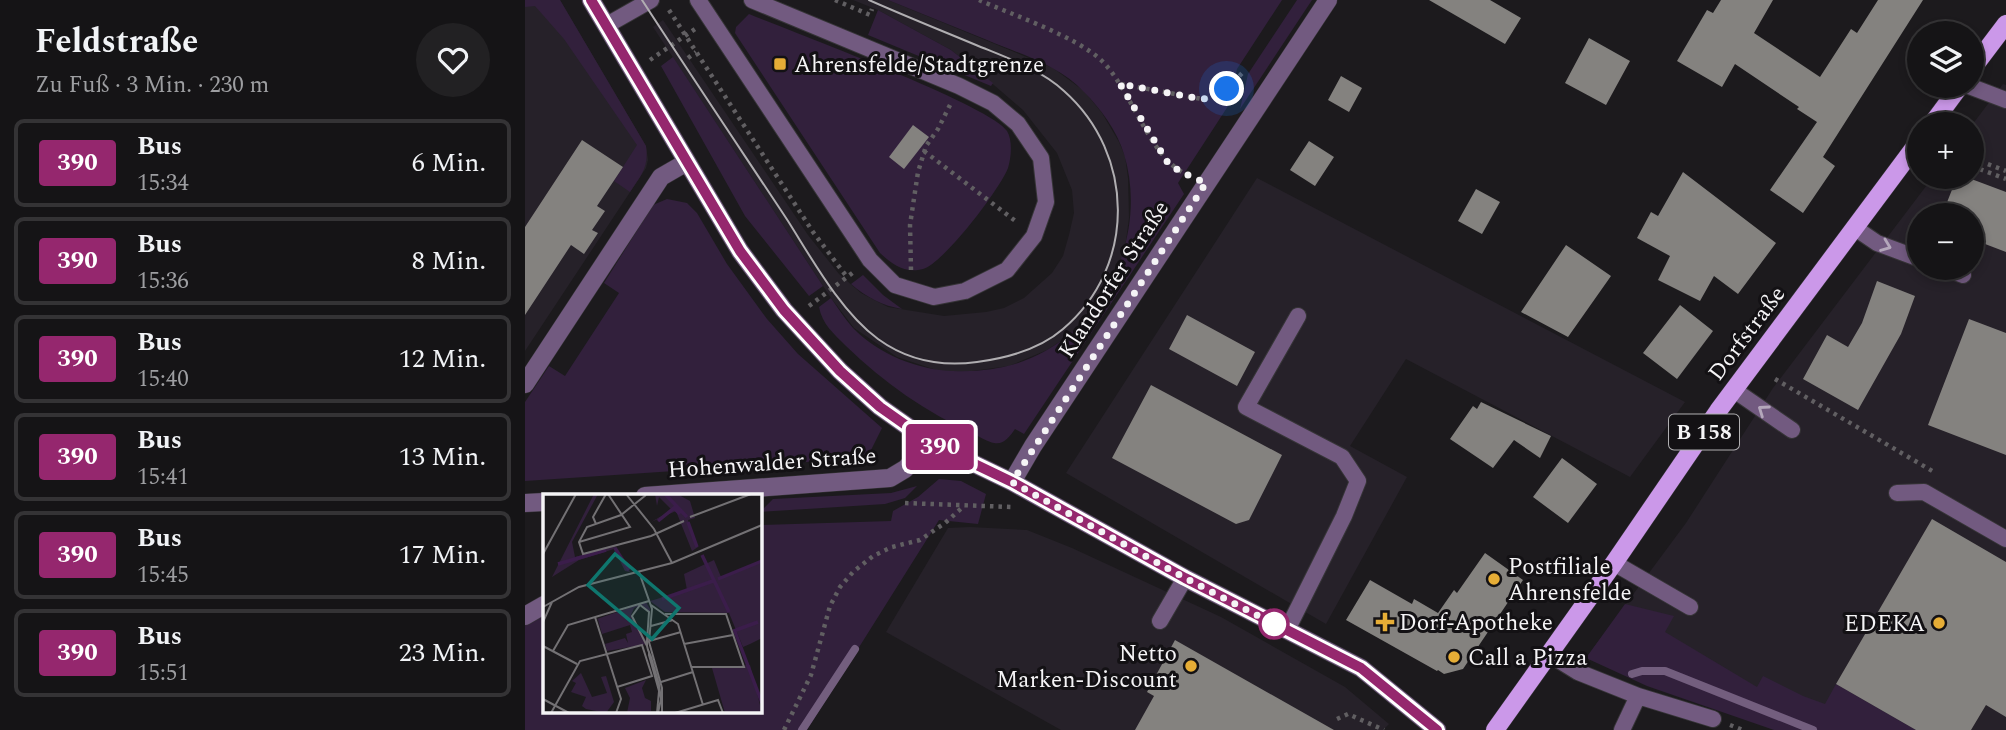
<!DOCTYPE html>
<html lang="de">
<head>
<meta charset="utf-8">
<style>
  :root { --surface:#151416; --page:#222123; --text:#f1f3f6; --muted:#9d9ea1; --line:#343335 }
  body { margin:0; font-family:Spectral,serif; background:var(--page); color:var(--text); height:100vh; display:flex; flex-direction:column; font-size:26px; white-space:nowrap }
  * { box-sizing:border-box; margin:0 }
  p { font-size:23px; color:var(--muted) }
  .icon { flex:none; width:38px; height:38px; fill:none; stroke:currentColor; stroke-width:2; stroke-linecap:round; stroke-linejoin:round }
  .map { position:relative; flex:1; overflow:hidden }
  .drawer { display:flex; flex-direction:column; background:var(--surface); width:525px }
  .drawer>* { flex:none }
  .badge { padding:0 14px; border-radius:5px; font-size:24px; line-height:46px }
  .tools { position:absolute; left:1382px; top:21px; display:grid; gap:14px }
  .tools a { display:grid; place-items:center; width:77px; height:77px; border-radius:50%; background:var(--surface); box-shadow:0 4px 10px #0003,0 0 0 2px var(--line); font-size:35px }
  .you { position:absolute; width:35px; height:35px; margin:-18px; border:5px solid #fff; border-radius:50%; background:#1a73e8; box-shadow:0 0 0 10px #1a73e833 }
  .map>.badge { position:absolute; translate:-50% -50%; box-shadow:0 0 0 4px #fff }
  .round { display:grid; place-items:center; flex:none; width:74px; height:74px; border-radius:37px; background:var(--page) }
  .headline { display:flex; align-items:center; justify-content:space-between; height:119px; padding:0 35px }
  h1 { font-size:33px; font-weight:700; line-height:52px }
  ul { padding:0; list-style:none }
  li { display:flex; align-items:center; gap:21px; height:88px; margin:0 14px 10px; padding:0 21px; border:4px solid var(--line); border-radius:10px }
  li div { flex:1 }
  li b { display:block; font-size:26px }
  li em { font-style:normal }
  li .badge { min-width:77px; font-weight:700; text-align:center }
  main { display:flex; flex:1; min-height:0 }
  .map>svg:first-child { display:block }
  .built { fill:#262129; fill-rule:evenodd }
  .green { fill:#32203c }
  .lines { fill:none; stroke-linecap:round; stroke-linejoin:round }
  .stream { stroke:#735e7e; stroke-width:8 }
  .building { fill:#84827f }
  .lane-casing { stroke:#363437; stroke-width:18 }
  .street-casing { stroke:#363437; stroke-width:19 }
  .primary-casing { stroke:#363437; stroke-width:19 }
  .path { stroke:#615f62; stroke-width:4.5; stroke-dasharray:3.5 5; stroke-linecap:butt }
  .lane { stroke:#725a80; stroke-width:16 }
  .street { stroke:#725a80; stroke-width:18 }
  .primary { stroke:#cb98e9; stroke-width:18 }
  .tram { stroke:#b0aeb1; stroke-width:2 }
  .oneway { stroke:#b4a7bb }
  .line-casing { stroke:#fff; stroke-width:16 }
  .line { stroke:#95276e; stroke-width:10 }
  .walk { stroke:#f5f4f6; stroke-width:7; stroke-dasharray:0 12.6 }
  .poi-dot { fill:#e6ad36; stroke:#131114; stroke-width:2.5 }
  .stop-dot { fill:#fff; stroke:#95276e; stroke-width:3.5 }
  .labels { text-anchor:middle; stroke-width:6; stroke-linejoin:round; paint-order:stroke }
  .shield { fill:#131114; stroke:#b1b0b2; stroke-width:2 }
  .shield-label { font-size:21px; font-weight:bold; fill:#f5f4f6 }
  .poi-label { font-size:23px; fill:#f5f4f6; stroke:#131114; text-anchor:start }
  .street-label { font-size:23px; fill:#f5f4f6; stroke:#131114 }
  .inset-river { fill:none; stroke:#3b1d4b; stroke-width:3.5 }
  .inset-road { fill:none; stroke:#737174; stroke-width:2 }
  .view { fill:#0f766e; fill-opacity:0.15; stroke:#0f766e; stroke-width:3.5 }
  .inset-edge { fill:none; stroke:#f5f4f6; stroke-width:3.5 }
</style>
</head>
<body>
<main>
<section class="drawer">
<div class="headline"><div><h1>Feldstraße</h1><p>Zu Fuß · 3 Min. · 230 m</p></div><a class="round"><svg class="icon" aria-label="heart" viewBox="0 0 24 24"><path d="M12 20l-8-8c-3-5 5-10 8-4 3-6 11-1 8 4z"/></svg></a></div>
<ul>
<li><span class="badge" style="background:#95276e;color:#fff">390</span><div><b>Bus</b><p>15:34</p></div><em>6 Min.</em></li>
<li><span class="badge" style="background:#95276e;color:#fff">390</span><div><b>Bus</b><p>15:36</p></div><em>8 Min.</em></li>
<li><span class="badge" style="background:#95276e;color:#fff">390</span><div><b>Bus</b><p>15:40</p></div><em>12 Min.</em></li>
<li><span class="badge" style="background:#95276e;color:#fff">390</span><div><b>Bus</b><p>15:41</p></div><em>13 Min.</em></li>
<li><span class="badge" style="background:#95276e;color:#fff">390</span><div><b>Bus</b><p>15:45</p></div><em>17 Min.</em></li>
<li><span class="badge" style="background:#95276e;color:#fff">390</span><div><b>Bus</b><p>15:51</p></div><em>23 Min.</em></li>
</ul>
</section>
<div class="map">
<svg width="1481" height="730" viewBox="0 0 1481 730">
  <rect width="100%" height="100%" fill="#1c1a1d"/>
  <path class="built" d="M0 0H35L121 146 123 160 121 168 0 351Z
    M328 0H363L528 68 559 91 577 113 594 142 600 156 603 178 604 218 600 248 591 275 574 303 560 319 545 335 522 350 484 366 440 372 414 371 372 357 329 328 306 298 128 27 138 20 283 235 314 274 336 293 363 307 419 316 461 312 479 308 499 298 527 273 538 256 544 235 549 213 547 190 532 153 498 110 448 67 426 50 353 10Z
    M1478 84 1481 85V730H1286L1061 658 1161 523 1248 388 1408 177H1447V125ZM1395 215H1447V268H1395Z
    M732 178 1160 402 1105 477 881 359 825 446 882 477 801 624 541 473Z
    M445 527 502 530 547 548 696 617 820 687 864 724 858 730H536L361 632 423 528Z"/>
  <path class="green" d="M0 0H35L121 146C124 168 116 175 105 192L89 181 112 145 39 39 10 6 0 7Z
    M363 0H757L712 69 705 103 653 183 659 194 499 434 490 429C485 436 479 445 469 443 463 442 455 437 449 434 401 412 359 383 321 346 309 334 297 324 294 307L306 298C313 308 320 319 328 328 353 354 393 370 428 371 455 372 482 369 506 358 582 326 623 233 599 154 592 131 576 109 559 92 534 65 495 54 462 40 429 27 396 13 363 0Z
    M772 0H787L715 109 723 74Z
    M353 10 426 50 468 83 466 86 343 35Z
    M224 14C265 31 465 105 482 131 488 141 486 158 483 168 475 189 419 263 398 269 380 274 367 264 355 253L210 33 211 27Z
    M148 57 298 286 284 296 220 216 136 66Z
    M142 199 162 203 172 213 202 264 242 319 273 354 357 428 342 458 0 481V402L24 366 40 376 94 293 79 283 128 205Z
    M338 275 358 295 377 309C358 306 341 297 326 284Z
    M414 479 436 481 461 494 453 524 414 520 282 730H0V625L19 614V711H234L235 525 366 521 368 511 393 497Z
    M392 486 380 498 360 504 235 512 248 499 366 493Z
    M1100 604 1149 616 1140 632 1232 687 1238 676 1278 696 1300 704 1311 684 1391 730H1249L1122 686 1061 658Z"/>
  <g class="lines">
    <path class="stream" d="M1107 674 1117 671H1140L1288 730
      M277 730 330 649"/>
  </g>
  <path class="building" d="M904 0H965L996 18 980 44Z
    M1196 0H1248L1229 33 1295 77 1326 29 1332 33 1353 0H1398L1298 157 1310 166 1278 213 1245 190 1292 122 1272 109 1274 107 1210 64 1197 87 1152 61 1182 10 1188 13Z
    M1064 38 1105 61 1081 105 1040 83Z
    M816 76 837 88 824 112 803 100Z
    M388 125 404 137 379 169 364 157Z
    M57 140 98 167 72 206 80 211 67 230 73 233 59 254 46 245 0 315V227Z
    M784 141 809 157 790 186 765 170Z
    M1158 172 1251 243 1213 294 1189 276 1175 301 1133 280 1145 256 1112 238 1126 212 1133 216Z
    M1432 177H1441L1481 192V252L1447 239V215H1417Z
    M951 189 975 202 957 234 933 221Z
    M1041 245 1086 276 1043 337 996 312Z
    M1352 281 1390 296 1376 334 1333 410 1278 379 1302 335 1323 347 1337 323Z
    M1155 305 1188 331 1152 379 1118 353Z
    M662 315 730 352 712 386 644 349Z
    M1444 319 1481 333V455L1403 425Z
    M626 385 757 455 724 520 711 524 587 458Z
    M956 402 1026 436 1015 458 989 440 968 468 925 439 948 406 952 409Z
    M1037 458 1072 484 1043 523 1008 497Z
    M1407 519 1481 562V717L1461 705 1446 730H1391L1311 684Z
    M960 553 998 580 938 669 919 674 913 670 912 671 821 620 845 580 887 604 889 599 913 613 929 590 932 593Z
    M650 640 809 730H610L629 696 622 692Z"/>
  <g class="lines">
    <g class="lane-casing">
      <path id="lane" d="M173 0 345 260 370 285 409 297 440 291 482 270 509 236 521 202 516 158 493 124 468 103 434 86 227 0
        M82 25 126 0
        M1444 86 1481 100
        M1330 228 1352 243 1395 259
        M1419 268 1438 275
        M1209 390 1267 430
        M1372 493 1399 492 1481 539
        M1089 563 1165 607
        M635 621 660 578
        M762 630 819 516 833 481 817 457 721 407 773 316
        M1024 654 1053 672 1113 696 1097 730
        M1113 696 1188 719"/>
    </g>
    <g class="street-casing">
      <path id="street" d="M66 0 215 251 259 310 315 371 355 407 406 443 487 482 660 578 836 668 912 730
        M0 384 136 177 162 162
        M487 482 508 446 803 0
        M120 496 365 478 380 469 406 443
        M0 503 19 502
        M0 616 19 605"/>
    </g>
    <g class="primary-casing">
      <path id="primary" d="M1447 69 1481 24
        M1407 124 1435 86
        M970 730 1089 563 1193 411 1395 140"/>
    </g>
    <path class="path" d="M310 0 345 15 347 9
      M454 0C488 15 550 36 576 60 608 91 624 159 663 175
      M144 10 288 232 322 277
      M163 58 171 52
      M125 60 170 29
      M596 84 677 99C697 96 706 85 719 71
      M399 151 493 223
      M1447 158 1481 171
      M1447 166 1481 179
      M386 270 385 225 393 172 401 146 413 129 426 103
      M284 306 330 271
      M1250 379 1409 472
      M380 503 486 507
      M812 719 823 714 859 730
      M1205 725 1218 730
      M259 730 286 675 305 606 315 587 328 572 348 556 367 547 395 540 420 523 439 506"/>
    <use href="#lane" class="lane"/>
    <use href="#street" class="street"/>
    <use href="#primary" class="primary"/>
    <path class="tram" d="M117 0C165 74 214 147 263 221 287 259 316 312 353 339 382 360 416 367 452 362 482 358 515 349 538 329 612 266 610 154 539 91 515 69 480 57 451 45 415 30 380 16 344 0"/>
  </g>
  <defs><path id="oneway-chevron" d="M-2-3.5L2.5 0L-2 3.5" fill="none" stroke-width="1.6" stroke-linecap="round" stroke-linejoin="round" transform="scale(1.75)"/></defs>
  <g class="oneway">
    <use href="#oneway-chevron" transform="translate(1361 246) rotate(21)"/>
    <use href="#oneway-chevron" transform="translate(1238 410) rotate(-145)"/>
  </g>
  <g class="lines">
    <g class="line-casing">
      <path id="line" d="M66 0 215 251 259 310 315 371 355 407 406 443 487 482 660 578 836 668 912 730"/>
    </g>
    <use href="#line" class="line"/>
    <path class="walk" d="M702 89 690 97 677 99 595 84 643 163 656 172 681 183 487 482 660 578 749 624"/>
  </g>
  <g class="poi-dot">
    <rect x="248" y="57" width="14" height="14" rx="3.5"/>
    <circle cx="969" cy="579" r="7"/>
    <path d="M856.5 611.5h7v7h7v7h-7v7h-7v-7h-7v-7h7z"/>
    <circle cx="1414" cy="623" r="7"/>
    <circle cx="929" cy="657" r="7"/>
    <circle cx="666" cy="666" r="7"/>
  </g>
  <circle class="stop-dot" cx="749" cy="624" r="14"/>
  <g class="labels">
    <rect class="shield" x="1144" y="414.5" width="70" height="35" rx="5"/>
    <g class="shield-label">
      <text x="1179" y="439">B 158</text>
    </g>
    <g class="poi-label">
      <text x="269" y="72">Ahrensfelde/Stadtgrenze</text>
      <text x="983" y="574">Postfiliale<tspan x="983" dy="26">Ahrensfelde</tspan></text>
      <text x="874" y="630">Dorf-Apotheke</text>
      <text x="1400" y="631" text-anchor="end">EDEKA</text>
      <text x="652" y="661" text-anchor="end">Netto<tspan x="652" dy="26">Marken-Discount</tspan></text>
      <text x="943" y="665">Call a Pizza</text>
    </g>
    <g class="street-label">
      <text transform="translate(588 279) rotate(-57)" y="8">Klandorfer Straße</text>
      <text transform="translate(1221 333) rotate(-53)" y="8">Dorfstraße</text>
      <text transform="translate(247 462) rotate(-4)" y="8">Hohenwalder Straße</text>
    </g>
  </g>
  <g transform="translate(18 494)">
    <rect width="219" height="219" fill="#1c1a1d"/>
    <path d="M51 0H55L29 48 32 63 72 52 87 78 82 77 71 55 36 66 9 83ZM112 0H134L147 7 152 24 145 26 155 53 149 57 133 17 108 28 129 16 116 3 114 12ZM171 66 178 83 219 66V144L207 150 200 153 186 119 122 118 107 107 144 96 141 80ZM103 108 107 115V119L99 111 91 114 88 121 105 150 64 157 62 150 82 144 85 149 83 140 89 138 87 131 59 140 55 126 61 131 54 125ZM207 171 219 219H182L169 174ZM38 179 49 203 64 199 58 183 63 182 71 208 63 219 43 215 39 212 43 203 28 198 33 189 29 187ZM103 186 99 194 102 204 108 207V217L84 219 87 204 82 194Z" fill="#32203c"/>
    <path class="inset-river" d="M122 0 144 23M115 27 131 14 137 20M145 28 154 53M72 54 86 76M159 61 186 118M15 70 63 56M175 85 219 67M119 105 170 87M191 135 219 209M193 136 215 128"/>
    <path class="inset-road" d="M83 0 111 35 129 69M103 1 78 21 44 33 36 48 40 60 108 42 141 27M147 23 208 0M53 30 50 23 63 0M36 48 87 33 65 0M0 60 33 0M96 78 109 115 106 148 119 194V219M108 111 135 130 160 211M0 113 36 93 129 69 219 31M122 120H183L201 173H148M52 123 78 205 73 219M0 128 9 108M108 132 130 126M106 147 138 138M141 150 190 141M0 152 34 170M10 157 25 131 106 107M118 188 150 178M0 205 26 219M8 219 37 167 99 151 109 182 74 193M114 219 116 197 106 161V158L105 156 104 152V147L106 118 97 111 89 122 104 152 105 156 108 163 116 191 118 205 115 219M132 219 175 206 180 219"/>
    <path class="view" d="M72 60 136 114 109 145 45 91Z"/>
    <rect width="219" height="219" class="inset-edge"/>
  </g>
</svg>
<div class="tools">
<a><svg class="icon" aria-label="layers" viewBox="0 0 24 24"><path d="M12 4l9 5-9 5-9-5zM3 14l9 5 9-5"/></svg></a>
<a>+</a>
<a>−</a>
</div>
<div class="you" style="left:702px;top:89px"></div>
<b class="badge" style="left:415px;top:447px;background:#95276e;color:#fff">390</b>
</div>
</main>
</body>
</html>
